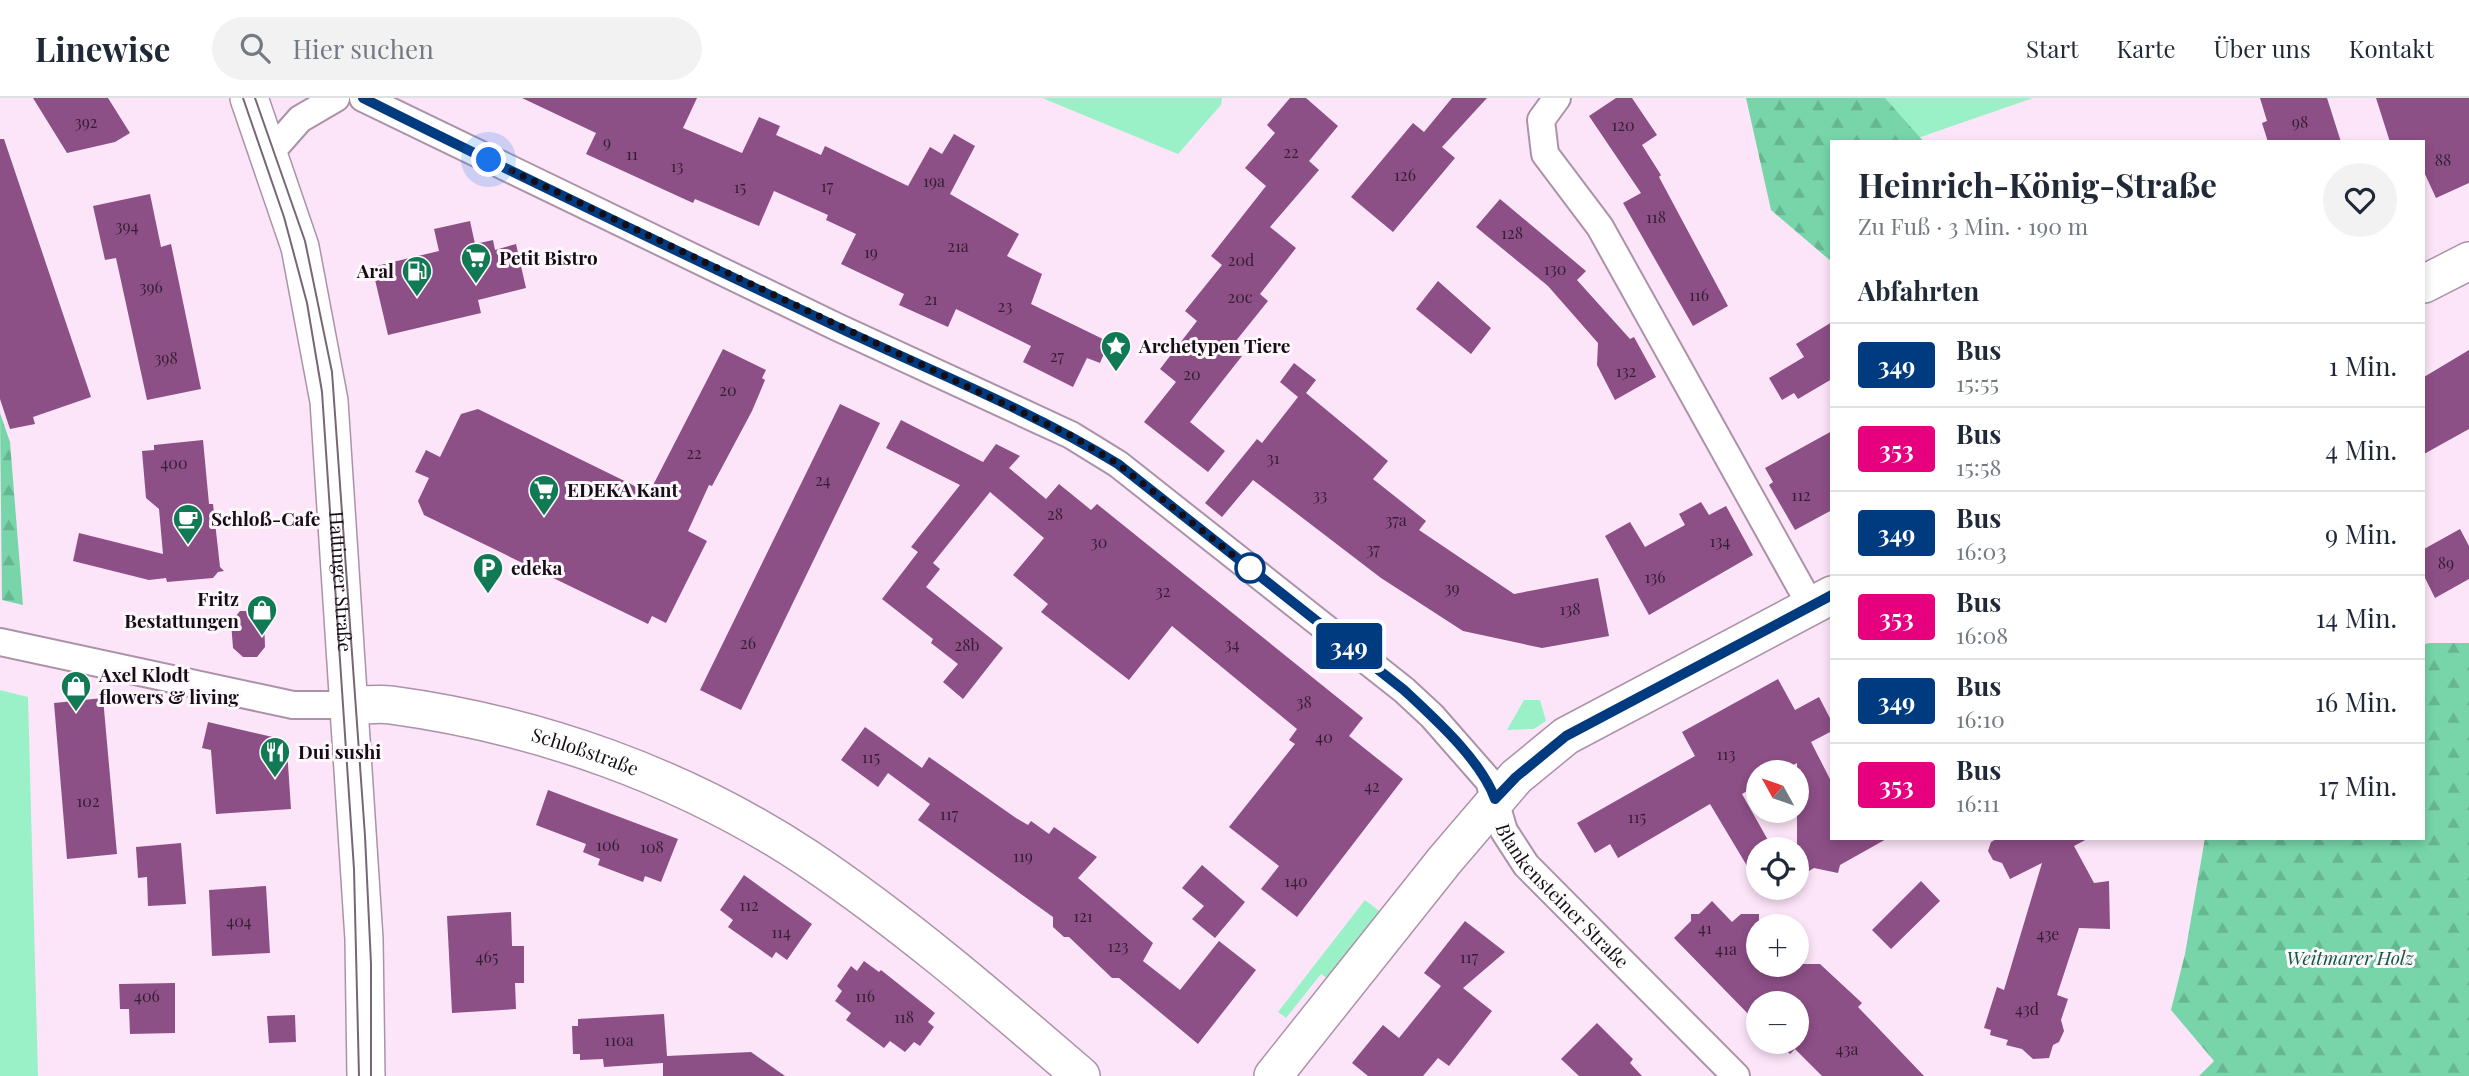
<!DOCTYPE html>
<html lang="de">
<head>
<meta charset="utf-8">
<style>
  :root { --surface:#fff; --page:#f2f2f3; --text:#1f2937; --muted:#747a83; --line:#e0e1e3 }
  body { margin:0; font-family:"Playfair Display",serif; background:var(--page); color:var(--text); height:100vh; display:flex; flex-direction:column; font-size:26px; white-space:nowrap }
  * { box-sizing:border-box; margin:0 }
  p { font-size:23px; color:var(--muted) }
  .icon { flex:none; width:38px; height:38px; fill:none; stroke:currentColor; stroke-width:2; stroke-linecap:round; stroke-linejoin:round }
  .map { position:relative; flex:1; overflow:hidden }
  .details { position:absolute; left:1830px; top:42px; width:595px; height:700px; display:flex; flex-direction:column; background:var(--surface); border-radius:0px; box-shadow:0 4px 10px #0003 }
  .details>* { flex:none }
  .badge { padding:0 14px; border-radius:5px; font-size:24px; line-height:46px }
  .needle { width:46px; rotate:310deg }
  .buttons { position:absolute; left:1746px; top:662px; display:grid; gap:14px }
  .buttons a { display:grid; place-items:center; width:63px; height:63px; border-radius:50%; background:var(--surface); box-shadow:0 4px 10px #0003; font-size:35px }
  .you { position:absolute; width:35px; height:35px; margin:-18px; border:5px solid #fff; border-radius:50%; background:#1a73e8; box-shadow:0 0 0 10px #1a73e833 }
  .map>.badge { position:absolute; translate:-50% -50%; box-shadow:0 0 0 4px #fff }
  h2 { padding:0 28px; font-size:26px; line-height:63px }
  .round { display:grid; place-items:center; flex:none; width:74px; height:74px; border-radius:37px; background:var(--page) }
  .summary { display:flex; align-items:center; justify-content:space-between; height:119px; padding:0 28px }
  h1 { font-size:33px; font-weight:700; line-height:52px }
  ul { padding:0; list-style:none }
  li { display:flex; align-items:center; gap:21px; height:84px; padding:0 28px; border-top:2px solid var(--line) }
  li div { flex:1 }
  li b { display:block; font-size:26px }
  li em { font-style:normal }
  li .badge { min-width:77px; font-weight:700; text-align:center }
  header { display:flex; align-items:center; gap:42px; box-sizing:border-box; height:98px; padding:0 35px; background:var(--surface); border-bottom:2px solid var(--line) }
  header strong { font-size:33px }
  nav { display:flex; gap:38px; margin-inline-start:auto; font-size:24px }
  .search { width:490px; height:63px; background:var(--page); display:flex; align-items:center; gap:18px; box-sizing:border-box; padding:0 24px; border-radius:38px; color:var(--muted); font-size:26px }
  .map>svg:first-child { display:block }
  .green { fill:#9bf1c7 }
  .forest { fill:url(#forest-firs) }
  .building { fill:#8c4f86 }
  .lines { fill:none; stroke-linecap:round; stroke-linejoin:round }
  .street-casing { stroke:#ac92a9; stroke-width:30 }
  .secondary-casing { stroke:#ac92a9; stroke-width:40 }
  .street { stroke:#fff; stroke-width:26 }
  .secondary { stroke:#fff; stroke-width:37 }
  .tram { stroke:#776775; stroke-width:2 }
  .line-casing { stroke:#fff; stroke-width:16 }
  .line { stroke:#003b80; stroke-width:10 }
  .walk { stroke:#170d16; stroke-width:7; stroke-dasharray:0 12.6 }
  .stop-dot { fill:#fff; stroke:#003b80; stroke-width:3.5 }
  .labels { text-anchor:middle; stroke-width:6; stroke-linejoin:round; paint-order:stroke }
  .number-label { font-size:16px; fill:#341e32 }
  .poi-label { font-size:19px; font-weight:bold; fill:#170d16; stroke:#fef8fd; text-anchor:start }
  .street-label { font-size:19px; fill:#170d16; stroke:#fef8fd }
  .park-label { font-size:19px; font-style:italic; fill:#0f5a3d; stroke:#fef8fd }
</style>
</head>
<body>
<header>
<strong>Linewise</strong>
<div class="search"><svg class="icon" aria-label="search" viewBox="0 0 24 24"><circle cx="10" cy="10" r="6"/><path d="M15 15l6 6"/></svg>Hier suchen</div>
<nav><a>Start</a><a>Karte</a><a>Über uns</a><a>Kontakt</a></nav>
</header>
<div class="map">
<svg width="2469" height="978" viewBox="0 0 2469 978">
  <defs>
    <pattern id="forest-firs" width="22" height="20" patternUnits="userSpaceOnUse" patternTransform="scale(1.75)"><rect width="22" height="20" fill="#77d5a9"/><path d="M5 1l3.5 6h-7zM16 11l3.5 6h-7z" fill="#66b691"/></pattern>
  </defs>
  <rect width="100%" height="100%" fill="#fce5f8"/>
  <path class="green" d="M1042 0H1222L1221 7 1178 56Z
    M1885 0H2033L1918 40Z
    M0 592 28 599 38 978H0Z
    M1524 602H1540L1546 623 1534 631 1507 632Z
    M1365 802 1383 816 1331 883 1321 876 1286 920 1278 914Z"/>
  <path class="forest" d="M1746 0H1885L1924 44H1832V164L1771 112Z
    M0 315 10 344 23 507 2 502Z
    M2430 545H2469V978H2199L2214 963 2171 912 2185 856 2205 740H2424V546Z"/>
  <path class="building" d="M33 0H108L130 35 115 44 67 55Z
    M522 0H697L683 30 742 55 759 19 780 28 776 37 821 57 825 48 908 88 930 49 942 56 954 36 975 48 950 96 1019 136 1007 158 1042 176 1031 206 1109 244 1100 265 1087 260 1073 289 1023 264 1031 248 956 211 948 229 899 207 904 196 841 166 856 136 826 122 828 117 774 93 759 128 695 101 693 105 586 56 596 35Z
    M1290 0H1306L1338 28 1309 63 1319 72 1270 129 1296 150 1260 196 1268 203 1231 249 1242 258 1190 324 1225 353 1208 374 1144 324 1176 284 1160 271 1197 223 1185 213 1222 167 1211 158 1266 88 1245 70 1275 35 1267 27Z
    M1452 0H1487L1442 49 1455 60 1393 134 1351 99 1413 25 1424 34Z
    M1616 0H1632L1657 37 1642 47 1661 77 1659 79 1728 208 1693 228 1623 105 1641 95 1589 18Z
    M2260 0H2327L2341 44H2268L2262 25 2267 23Z
    M2376 0H2469V85L2436 100 2424 74V44H2390Z
    M0 41H4L91 299 33 319 35 326 10 331 0 301Z
    M150 96 161 149 171 146 201 291 147 302 116 160 105 162 93 108Z
    M1500 101 1586 173 1577 182 1630 241 1634 239 1656 279 1615 302 1597 267 1598 245 1548 188 1476 129Z
    M470 123 475 146 493 142 495 152 516 146 526 190 478 202 481 215 388 237 372 169 439 153 434 131Z
    M1438 183 1491 230 1471 256 1416 211Z
    M1832 224V281L1798 301 1794 295 1782 302 1769 280 1804 259 1796 246Z
    M723 251 766 272 762 280 765 282 752 313 712 388 709 387 688 433 707 443 666 525 652 518 648 526 424 417 418 403 429 380 415 374 426 352 440 359 461 316 478 311 649 395Z
    M2469 252V331L2424 356V279Z
    M1294 265 1316 282 1306 295 1388 363 1373 381 1426 423 1419 432 1514 496 1598 480 1609 538 1542 550 1463 533 1381 480 1253 382 1222 419 1205 405 1257 341 1262 345 1298 299 1280 284Z
    M840 306 880 325 741 612 700 592Z
    M901 322 983 364 996 346 1020 358 1009 370 1046 401 1059 386 1091 412 1097 406 1363 620 1349 638 1403 681 1297 819 1261 791 1279 768 1229 729 1295 646 1289 642 1297 631 1172 528 1129 582 1041 514 1048 506 1013 477 1044 440 990 394 933 465 940 471 926 489 1003 550 963 601 943 584 958 566 931 545 933 541 882 501 918 454 911 449 960 387 886 350Z
    M1832 333V412L1795 432 1769 387 1773 384 1765 370Z
    M203 342 209 406H213L220 469 224 473 218 474 213 480 167 484 166 480 149 482 73 463 79 435 163 456 159 411 146 400 142 353 154 352V347Z
    M1701 404 1709 417 1726 408 1753 457 1649 517 1605 438 1630 424 1645 449 1685 427 1679 416Z
    M2460 431 2469 448V481L2435 500 2424 478V451Z
    M240 513H254L264 521 265 549 257 559H243L233 550 231 524Z
    M1778 581 1795 612 1819 599 1832 624V633L1811 644 1832 685V740H1888L1840 767 1838 775 1814 770 1797 780V665L1781 674H1759V686L1742 696 1773 751H1759V788L1710 706 1618 760 1610 746 1595 755 1577 725 1695 658 1682 634Z
    M103 600 117 756 67 761 54 605Z
    M208 624 277 640 287 651 291 711 216 716 211 652 202 650Z
    M865 629 922 670 929 659 1016 720 1028 727 1031 723 1049 736 1054 729 1097 759 1078 780 1153 845 1143 863 1180 892 1219 843 1256 872 1198 946 1119 880H1112L1069 839H1064L1053 829V819L918 722 930 706 888 675 878 689 841 662Z
    M548 692 678 741 661 784 645 778 643 784 598 767 600 761 583 754 586 746 536 727Z
    M1998 740H2089L2074 748 2094 785 2109 783 2110 831 2079 830 2057 897 2068 901 2061 922 2064 933 2059 944 2053 947 2049 960 2033 961 2022 951 2006 947 2008 942 1990 937 1991 932 1984 930 1997 889 2004 892 2042 765 2010 781 2002 765 1993 762 1988 753 1991 744Z
    M181 745 186 806 148 808 147 779 138 780 136 749Z
    M1202 767 1245 804 1215 840 1192 821 1204 808 1182 790Z
    M744 777 812 826 787 862 776 854 772 860 728 829 733 822 720 812Z
    M1921 783 1940 803 1891 851 1872 832Z
    M266 788 270 855 212 858 209 792Z
    M1712 803 1732 824 1741 816H1759V866H1820L1862 905 1858 909 1924 978H1822L1795 951 1790 956 1777 943H1797V905H1759V924H1756L1674 840 1691 823V816H1699Z
    M511 814 512 848H524V885H515L516 911 452 915 447 818Z
    M1465 823 1505 854 1463 890 1492 913 1449 968 1438 960 1423 978H1368L1352 965 1383 927 1399 940 1441 888 1424 875Z
    M864 863 879 874 881 872 935 915 928 924 934 929 920 948 914 944 905 954 890 943 884 950 846 922 851 915 835 903 842 893 837 888 851 868 857 873Z
    M175 885V935L130 936 129 911H120L119 886Z
    M664 916 667 958 751 954 785 978H663V965L604 969 603 961 580 962V956H573L572 928H578V921Z
    M295 917 296 944 269 945 267 918Z
    M1597 925 1633 961 1630 965 1642 978H1579L1561 961Z"/>
  <g class="lines">
    <g class="street-casing">
      <g id="street">
        <path id="s1" d="M363 0 837 229 1071 337 1118 366 1404 592 1432 618 1489 683 1504 733 1526 767 1736 978"/>
        <path d="M1557 0 1541 22 1545 56 1600 129 1811 508"/>
        <path d="M270 55 300 21 336 0"/>
        <path d="M0 544 293 607H349"/>
      </g>
    </g>
    <g class="secondary-casing">
      <g id="secondary">
        <path id="s2" d="M249 0 300 149 329 303 364 841 366 978"/>
        <path d="M2424 186 2469 163"/>
        <path id="s3" d="M349 607C363 608 378 605 391 607 538 627 683 678 807 760 904 825 993 902 1081 978"/>
        <path d="M1273 978 1445 762 1516 679 1566 638 1832 497"/>
      </g>
    </g>
    <use href="#street" class="street"/>
    <use href="#secondary" class="secondary"/>
    <path class="tram" d="M243 0 284 119 307 205 322 294 354 771 359 978
      M255 0 305 143 332 274 365 738 371 866V978"/>
  </g>
  <g class="lines">
    <g class="line-casing">
      <path id="line" d="M363 0C523 80 685 157 846 233 938 276 1032 313 1118 366L1404 592C1435 621 1481 662 1495 701L1516 679 1566 638 1832 497"/>
    </g>
    <use href="#line" class="line"/>
    <path class="walk" d="M489 62 1070 337 1118 366 1252 472 1250 470"/>
  </g>
  <defs>
    <g id="supermarket-pin" transform="scale(1.575)"><path d="M0 17L-7.5 6A9.5 9.5 0 1 1 7.5 6Z" fill="#117a54" stroke="#fef8fd"/><path d="M-6-5.5h2.5l.6 2H6L4.5 2H-2.5L-4.4-4H-6ZM-1.5 3.2a1.3 1.3 0 1 0 .1 0ZM3 3.2a1.3 1.3 0 1 0 .1 0Z" fill="#fff"/></g>
    <g id="fuel-pin" transform="scale(1.575)"><path d="M0 17L-7.5 6A9.5 9.5 0 1 1 7.5 6Z" fill="#117a54" stroke="#fef8fd"/><path d="M-5.5-6h7V0h2V4h1.3V-2.5L3-4.5l.8-.8L6-3V5H2.5V1h-1V6h-7ZM-4.2-4.7v3.2H.2V-4.7Z" fill="#fff"/></g>
    <g id="sight-pin" transform="scale(1.575)"><path d="M0 17L-7.5 6A9.5 9.5 0 1 1 7.5 6Z" fill="#117a54" stroke="#fef8fd"/><path d="M0-6L1.8-2.2L6-1.7L2.9 1.2L3.7 5.4L0 3.3L-3.7 5.4L-2.9 1.2L-6-1.7L-1.8-2.2Z" fill="#fff"/></g>
    <g id="cafe-pin" transform="scale(1.575)"><path d="M0 17L-7.5 6A9.5 9.5 0 1 1 7.5 6Z" fill="#117a54" stroke="#fef8fd"/><path d="M-5.5-4.5H6V0H3Q3 3.5 0 3.5H-2.5Q-5.5 3.5-5.5 0ZM3-3.2v2h1.7v-2ZM-6 4.5H4V6H-6Z" fill="#fff"/></g>
    <g id="parking-pin" transform="scale(1.575)"><path d="M0 17L-7.5 6A9.5 9.5 0 1 1 7.5 6Z" fill="#117a54" stroke="#fef8fd"/><path d="M-3.5-5.5H1a3.5 3.5 0 0 1 0 7H-1V5.5H-3.5ZM-1-3.4V-.6H.8a1.4 1.4 0 0 0 0-2.8Z" fill="#fff"/></g>
    <g id="shop-pin" transform="scale(1.575)"><path d="M0 17L-7.5 6A9.5 9.5 0 1 1 7.5 6Z" fill="#117a54" stroke="#fef8fd"/><path d="M-5-2.5h2.3a2.7 3.5 0 0 1 5.4 0H5L5.5 6h-11ZM-1.5-2.5h3a1.5 2.3 0 0 0-3 0Z" fill="#fff"/></g>
    <g id="restaurant-pin" transform="scale(1.575)"><path d="M0 17L-7.5 6A9.5 9.5 0 1 1 7.5 6Z" fill="#117a54" stroke="#fef8fd"/><path d="M-5-6h1v4h1v-4h1v4h1v-4h1v5L-1.5 .5V6h-2V.5L-5-1ZM5-6V6H3V1.5H1.5Q1.5-4 5-6Z" fill="#fff"/></g>
  </defs>
  <g fill-rule="evenodd">
    <use href="#supermarket-pin" x="476" y="160"/>
    <use href="#fuel-pin" x="417" y="173"/>
    <use href="#sight-pin" x="1116" y="248"/>
    <use href="#supermarket-pin" x="544" y="392"/>
    <use href="#cafe-pin" x="188" y="421"/>
    <use href="#parking-pin" x="488" y="470"/>
    <use href="#shop-pin" x="262" y="512"/>
    <use href="#shop-pin" x="76" y="588"/>
    <use href="#restaurant-pin" x="275" y="654"/>
  </g>
  <circle class="stop-dot" cx="1250" cy="470" r="14"/>
  <g class="labels">
    <g class="number-label">
      <text x="86" y="30">392</text>
      <text x="2300" y="30">98</text>
      <text x="1623" y="33">120</text>
      <text x="607" y="50">9</text>
      <text x="1291" y="60">22</text>
      <text x="632" y="62">11</text>
      <text x="2443" y="68">88</text>
      <text x="677" y="74">13</text>
      <text x="1405" y="83">126</text>
      <text x="934" y="89">19a</text>
      <text x="827" y="94">17</text>
      <text x="740" y="95">15</text>
      <text x="1656" y="125">118</text>
      <text x="127" y="134">394</text>
      <text x="1512" y="141">128</text>
      <text x="958" y="154">21a</text>
      <text x="871" y="160">19</text>
      <text x="1241" y="168">20d</text>
      <text x="1555" y="177">130</text>
      <text x="151" y="195">396</text>
      <text x="1699" y="203">116</text>
      <text x="1240" y="205">20c</text>
      <text x="931" y="207">21</text>
      <text x="1005" y="214">23</text>
      <text x="1057" y="264">27</text>
      <text x="166" y="266">398</text>
      <text x="1626" y="279">132</text>
      <text x="1192" y="282">20</text>
      <text x="728" y="298">20</text>
      <text x="694" y="361">22</text>
      <text x="1273" y="366">31</text>
      <text x="174" y="371">400</text>
      <text x="823" y="388">24</text>
      <text x="1320" y="403">33</text>
      <text x="1801" y="403">112</text>
      <text x="1055" y="422">28</text>
      <text x="1396" y="428">37a</text>
      <text x="1720" y="449">134</text>
      <text x="1099" y="450">30</text>
      <text x="1373" y="457">37</text>
      <text x="2446" y="471">89</text>
      <text x="1655" y="485">136</text>
      <text x="1452" y="496">39</text>
      <text x="1163" y="499">32</text>
      <text x="1570" y="517">138</text>
      <text x="748" y="551">26</text>
      <text x="1232" y="552">34</text>
      <text x="967" y="553">28b</text>
      <text x="1304" y="610">38</text>
      <text x="1324" y="645">40</text>
      <text x="1726" y="662">113</text>
      <text x="871" y="665">115</text>
      <text x="1372" y="694">42</text>
      <text x="88" y="709">102</text>
      <text x="949" y="722">117</text>
      <text x="1637" y="725">115</text>
      <text x="608" y="753">106</text>
      <text x="652" y="755">108</text>
      <text x="1023" y="764">119</text>
      <text x="1296" y="789">140</text>
      <text x="749" y="813">112</text>
      <text x="1083" y="824">121</text>
      <text x="239" y="829">404</text>
      <text x="1705" y="836">41</text>
      <text x="781" y="840">114</text>
      <text x="2048" y="842">43e</text>
      <text x="1118" y="854">123</text>
      <text x="1726" y="857">41a</text>
      <text x="487" y="865">465</text>
      <text x="1469" y="865">117</text>
      <text x="147" y="904">406</text>
      <text x="865" y="904">116</text>
      <text x="2027" y="917">43d</text>
      <text x="904" y="925">118</text>
      <text x="619" y="948">110a</text>
      <text x="1847" y="957">43a</text>
    </g>
    <g class="poi-label">
      <text x="499" y="167">Petit Bistro</text>
      <text x="394" y="180" text-anchor="end">Aral</text>
      <text x="1139" y="255">Archetypen Tiere</text>
      <text x="567" y="399">EDEKA Kant</text>
      <text x="211" y="428">Schloß-Cafe</text>
      <text x="511" y="477">edeka</text>
      <text x="239" y="508" text-anchor="end">Fritz<tspan x="239" dy="22">Bestattungen</tspan></text>
      <text x="99" y="584">Axel Klodt<tspan x="99" dy="22">flowers &amp; living</tspan></text>
      <text x="298" y="661">Dui sushi</text>
    </g>
    <g class="street-label">
      <text dy="7" stroke="none"><textPath href="#s2" startOffset="495">Hattinger Straße</textPath></text>
      <text dy="7" stroke="none"><textPath href="#s3" startOffset="242">Schloßstraße</textPath></text>
      <text dy="7" stroke="none"><textPath href="#s1" startOffset="1468">Blankensteiner Straße</textPath></text>
    </g>
    <g class="park-label">
      <text x="2350" y="867">Weitmarer Holz</text>
    </g>
  </g>
</svg>
<div class="buttons">
<a><svg class="needle" viewBox="-14 -14 28 28"><path d="M0-13l5 13h-10z" fill="#e53935"/><path d="M0 13l5-13h-10z" fill="#747a83"/></svg></a>
<a><svg class="icon" aria-label="locate" viewBox="0 0 24 24"><circle cx="12" cy="12" r="6"/><path d="M12 2v4M12 18v4M2 12h4M18 12h4"/></svg></a>
<a>+</a>
<a>−</a>
</div>
<div class="you" style="left:489px;top:62px"></div>
<b class="badge" style="left:1349px;top:548px;background:#003b80;color:#fff">349</b>
<section class="details">
<div class="summary"><div><h1>Heinrich-König-Straße</h1><p>Zu Fuß · 3 Min. · 190 m</p></div><a class="round"><svg class="icon" aria-label="heart" viewBox="0 0 24 24"><path d="M12 20l-8-8c-3-5 5-10 8-4 3-6 11-1 8 4z"/></svg></a></div>
<h2>Abfahrten</h2>
<ul>
<li><span class="badge" style="background:#003b80;color:#fff">349</span><div><b>Bus</b><p>15:55</p></div><em>1 Min.</em></li>
<li><span class="badge" style="background:#e6007e;color:#fff">353</span><div><b>Bus</b><p>15:58</p></div><em>4 Min.</em></li>
<li><span class="badge" style="background:#003b80;color:#fff">349</span><div><b>Bus</b><p>16:03</p></div><em>9 Min.</em></li>
<li><span class="badge" style="background:#e6007e;color:#fff">353</span><div><b>Bus</b><p>16:08</p></div><em>14 Min.</em></li>
<li><span class="badge" style="background:#003b80;color:#fff">349</span><div><b>Bus</b><p>16:10</p></div><em>16 Min.</em></li>
<li><span class="badge" style="background:#e6007e;color:#fff">353</span><div><b>Bus</b><p>16:11</p></div><em>17 Min.</em></li>
</ul>
</section>
</div>
</body>
</html>
